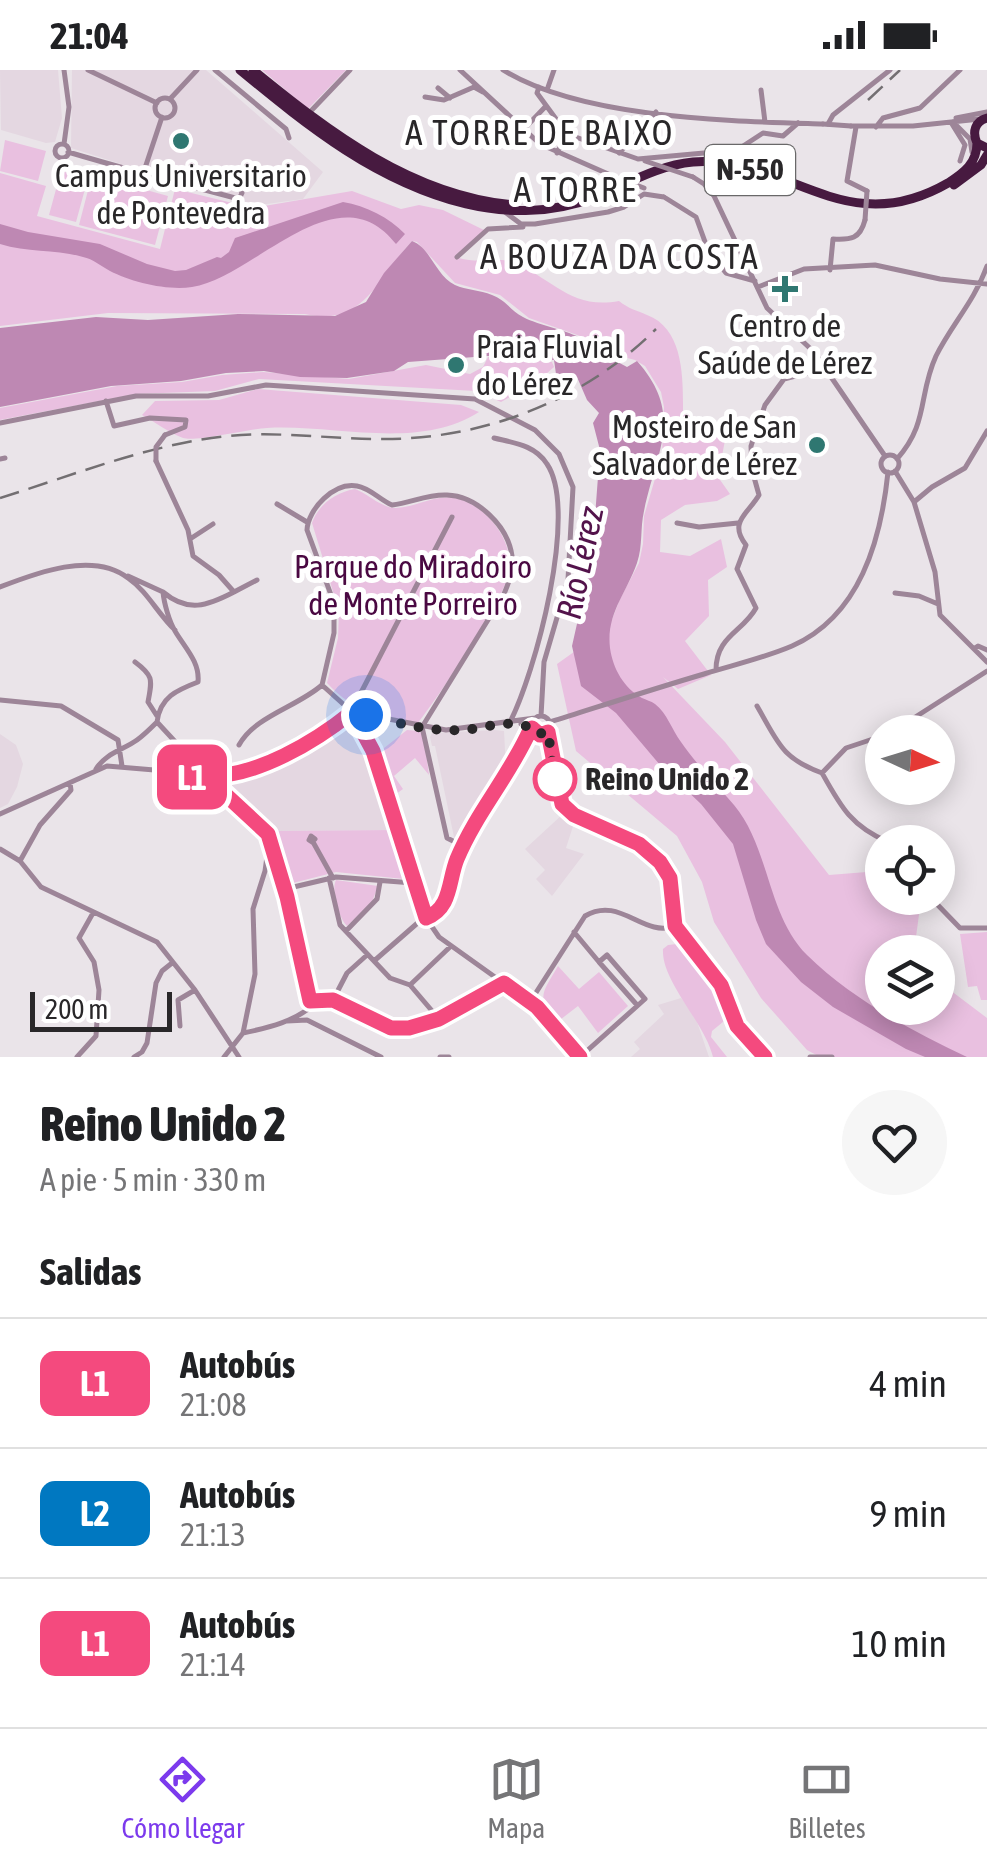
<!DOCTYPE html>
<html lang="es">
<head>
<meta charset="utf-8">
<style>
  :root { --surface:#fff; --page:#f6f6f6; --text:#202124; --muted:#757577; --line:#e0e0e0; --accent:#7c3aed }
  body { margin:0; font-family:"Asap Condensed",sans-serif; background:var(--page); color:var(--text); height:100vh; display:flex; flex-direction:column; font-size:38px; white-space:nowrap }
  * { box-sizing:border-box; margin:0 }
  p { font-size:32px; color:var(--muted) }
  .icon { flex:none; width:55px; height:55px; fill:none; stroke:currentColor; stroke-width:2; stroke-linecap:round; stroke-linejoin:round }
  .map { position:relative; height:987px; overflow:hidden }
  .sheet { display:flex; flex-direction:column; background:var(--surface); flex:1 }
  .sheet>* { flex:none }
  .badge { padding:0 20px; border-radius:15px; font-size:35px; line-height:65px }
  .needle { width:65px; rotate:94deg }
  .fabs { position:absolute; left:865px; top:645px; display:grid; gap:20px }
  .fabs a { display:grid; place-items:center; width:90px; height:90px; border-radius:50%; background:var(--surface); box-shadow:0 5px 25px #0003; font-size:50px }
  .scale { position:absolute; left:30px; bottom:25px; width:142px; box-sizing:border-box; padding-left:10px; border:5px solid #292729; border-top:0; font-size:28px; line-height:35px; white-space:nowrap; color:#292729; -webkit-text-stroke:8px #fff; paint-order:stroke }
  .you { position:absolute; width:50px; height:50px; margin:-25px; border:8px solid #fff; border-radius:50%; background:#1a73e8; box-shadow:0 0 0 15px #1a73e833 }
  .map>.badge { position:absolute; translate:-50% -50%; box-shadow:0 0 0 5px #fff }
  h2 { padding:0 40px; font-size:38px; line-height:90px }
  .round { display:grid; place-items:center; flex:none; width:105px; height:105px; border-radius:52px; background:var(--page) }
  .headline { display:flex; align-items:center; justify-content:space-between; height:170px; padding:0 40px }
  h1 { font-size:48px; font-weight:800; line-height:75px }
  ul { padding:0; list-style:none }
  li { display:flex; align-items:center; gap:30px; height:130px; padding:0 40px; border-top:2px solid var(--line) }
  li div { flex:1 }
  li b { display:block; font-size:38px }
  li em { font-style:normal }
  li .badge { min-width:110px; font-weight:700; text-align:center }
  .status { display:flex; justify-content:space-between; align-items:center; height:70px; padding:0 50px; background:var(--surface); direction:ltr }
  .status svg { height:28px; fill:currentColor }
  .tabs { display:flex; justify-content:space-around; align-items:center; height:140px; border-top:2px solid var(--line); background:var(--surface); font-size:28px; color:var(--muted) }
  .tabs a { display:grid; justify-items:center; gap:5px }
  .tabs .current { color:var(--accent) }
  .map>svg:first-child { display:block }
  .built { fill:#e4d7e1 }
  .green { fill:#e9c0e0 }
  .water { fill:#be88b3 }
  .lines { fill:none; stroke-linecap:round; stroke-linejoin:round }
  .minor { stroke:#9d8598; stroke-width:5 }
  .highway { stroke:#471a40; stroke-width:9 }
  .rail { stroke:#736f72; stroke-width:2.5; stroke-dasharray:20 10; stroke-linecap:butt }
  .minor-bridge { stroke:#9d8598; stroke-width:5 }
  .line-casing { stroke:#fff; stroke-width:22 }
  .line { stroke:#f44a7e; stroke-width:15 }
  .walk { stroke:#292729; stroke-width:10; stroke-dasharray:0 18 }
  .poi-dot { fill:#2f7771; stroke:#fff; stroke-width:4 }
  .stop-dot { fill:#fff; stroke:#f44a7e; stroke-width:5 }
  .labels { text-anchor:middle; stroke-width:10; stroke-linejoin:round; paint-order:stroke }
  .shield { fill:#fff; stroke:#696869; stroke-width:2.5 }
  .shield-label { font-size:30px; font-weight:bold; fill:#292729 }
  .poi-label { font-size:32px; fill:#292729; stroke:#fff }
  .park-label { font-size:32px; fill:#4a0842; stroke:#fff }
  .stop-label { font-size:32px; font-weight:bold; fill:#292729; stroke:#fff; text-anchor:start }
  .neighbourhood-label { font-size:35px; letter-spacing:2.5px; fill:#292729; stroke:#fff }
  .water-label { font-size:35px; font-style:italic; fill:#53134b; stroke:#fff }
</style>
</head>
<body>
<div class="status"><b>21:04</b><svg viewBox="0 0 49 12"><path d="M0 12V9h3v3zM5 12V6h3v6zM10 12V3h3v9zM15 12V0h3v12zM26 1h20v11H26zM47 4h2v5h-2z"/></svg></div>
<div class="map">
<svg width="987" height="987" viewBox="0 0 987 987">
  <rect width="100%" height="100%" fill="#eae4e9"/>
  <path class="built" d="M0 0H58L62 48 55 72 46 73 1 60Z
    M72 0H206L323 102 303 129 253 136 71 78Z
    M348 652 355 653 367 681 392 760 270 761 225 721 226 710 247 706Z
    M495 660 504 661 506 699 459 771 454 767 435 676H432L430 667 432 663Z
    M0 664 16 675 23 694 17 717 8 734 0 738Z
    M564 743 575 750 566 778 584 784 552 826 536 809 545 800 525 779Z
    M681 928 694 943 709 987H631L640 979 634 972 664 944 658 935Z"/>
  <path class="green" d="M262 0H346L308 39Z
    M5 70 46 81 38 111 0 101Z
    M61 101 88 108 76 152 49 145Z
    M0 103 46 116 37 146 160 179 175 119 253 138 352 121 401 139 419 135 443 140 486 161 459 188C478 194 500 187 512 192 553 208 570 240 619 231 629 239 636 240 647 245 685 259 683 311 683 344L732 356 726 365 718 407 730 424 717 431 685 435 661 450 660 482 690 486 721 469 727 497 708 510 709 546 685 571 711 605 678 619 663 607 725 672 829 805 879 801 882 804V828H909L920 837 914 882H882V938H938V911L987 948V987H820L807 980 761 928 714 852 702 812 677 766 576 681 557 594 609 557 620 529 639 493 643 474 644 446 662 385 664 337 661 322 645 296 635 290 601 281 580 266 529 248 500 225 455 213 417 172 412 171C378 207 364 258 305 244L108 243 0 256Z
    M92 105 168 126 155 175 79 155Z
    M499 286 552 292 554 297 538 311 501 332 476 321 259 309 215 321 136 324 0 350V338L117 316 182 312 222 305 263 302 349 309 426 295 470 304 483 297 488 287Z
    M258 319 461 335 479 342C418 381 334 354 267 358 248 359 196 372 183 368 169 363 155 352 142 345L155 331 219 330Z
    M355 419C368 424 382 438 396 438 417 437 435 424 456 428 487 435 515 472 509 503 502 533 439 626 418 653 377 644 356 644 327 613L338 568 339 541 312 453C318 435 336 422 355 419Z
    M407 660 419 661 424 666 429 705 415 688 394 706 403 719 392 727 379 682Z
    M392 760 404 809 336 802 289 814 274 761Z
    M336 810 378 816 372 832 347 856C338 847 331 820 336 810Z
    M987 862V930H981L977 916 968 917 960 864Z
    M677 874 689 880 719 920 729 947 712 961 711 967 727 987H713C705 953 661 911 663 879L668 875Z
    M558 896 579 919 599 902 628 936 598 963 578 936 556 953C536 926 542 924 558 896Z"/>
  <path class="water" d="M343 132C366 136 389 147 405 164L396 174C337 98 254 208 192 217 168 221 131 212 110 201 101 196 93 189 83 187 56 179 28 183 0 174V154L28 162 100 174 147 194 175 201 186 200 217 187 221 188 229 182 235 168Z
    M412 171C431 178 435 205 455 215 466 220 480 220 492 225 506 230 511 241 523 247 540 256 568 260 582 269 597 279 611 289 627 297L637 291C685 345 656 382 644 441 640 458 643 475 637 493 626 524 606 544 610 578 613 599 624 618 642 628 646 630 651 631 655 634 667 643 672 660 681 672 696 694 717 715 734 735 770 778 767 845 807 885 852 929 910 960 967 987H925L906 979 833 937 801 912 766 874 756 850 733 774 701 734 660 695 616 643 581 616 572 576 592 487 600 380 593 353 599 343 587 330 577 307 556 304 554 290 501 285 408 292 394 301 347 308 300 307 264 301 226 303 181 311 111 316 0 337V258L96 247 148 250 238 244 335 246 366 232 384 203Z"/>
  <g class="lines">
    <path class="minor" d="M88 0 157 33
      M215 0 286 59 289 68
      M460 0 540 74 615 107
      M503 0C582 49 731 51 823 54
      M539 17 537 23 567 64 638 89
      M438 18 450 28
      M547 20 554 0
      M761 20 765 52
      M425 27 444 30 474 17 483 22
      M155 38a10 10 0 1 1 20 0a10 10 0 1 1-20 0Z
      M170 29 197 0
      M309 43 350 0
      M956 48 987 42
      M953 52 970 69 972 82
      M828 54 833 45 890 0
      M952 54 965 75 960 91
      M851 56H913L980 49
      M856 57 847 111 867 121
      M876 57 883 48 920 38 960 0
      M523 60 546 36
      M64 74 69 37 64 0
      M55 81a7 7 0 1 1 14 0a7 7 0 1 1-14 0Z
      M68 82C125 99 182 114 239 129L242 123 239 115 216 108 209 121
      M557 83 567 64
      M619 83 656 42
      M638 89 737 80 763 63 783 66 798 53
      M143 104 162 47
      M693 107 704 114 714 126 767 238 814 282 885 386
      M664 127 696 147 708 180 726 203 755 211
      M505 142 521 154H535L608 142 624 137 644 124 664 127
      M457 187 488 159 523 157
      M830 200 833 169C851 170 860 169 865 150
      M758 217 804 199 875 195 940 209 987 214
      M106 331 114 356 150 348 186 350 185 357 165 365
      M0 353 136 326H208L266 315 475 329 535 360 559 384 573 417 568 510 544 592 541 646
      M494 368C514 373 535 375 547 394 579 441 535 605 509 654
      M881 394a9 9 0 1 1 18 0a9 9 0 1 1-18 0Z
      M0 389 5 388
      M897 389C929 353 918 325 936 286 952 254 974 232 987 196
      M156 391 188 460 193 486 219 505 234 522C207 536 188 543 163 522
      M895 401 914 432 935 502 940 545 987 592
      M914 432 932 417 965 398 987 361
      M277 434 307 452
      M677 453 699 457 738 453
      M190 469 213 454
      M128 506 163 522C164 533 169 551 175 561 185 578 200 592 198 612 177 620 160 627 157 652
      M0 517C36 503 93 481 128 508 147 521 158 544 175 560
      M234 522 257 510
      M895 523 919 526 938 534
      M975 578 978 576 987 580
      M135 592C154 606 152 610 148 632L157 646
      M716 600C716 566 743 562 756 538L737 499 746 475C728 452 748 444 759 425L752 400 751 376 765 335 784 309 807 303 814 282
      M0 630 61 636 118 670 122 696
      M757 636C778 672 781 688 822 703 841 737 851 756 888 772
      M352 640 452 447
      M532 655a9 9 0 1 1 18 0a9 9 0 1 1-18 0Z
      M550 652C601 636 653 619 704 604 733 595 764 588 792 576 860 546 881 470 888 402
      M422 657 504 524C509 512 514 499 512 486 508 456 477 426 447 425 427 424 411 433 392 435 380 430 370 418 357 416 334 412 308 439 307 460L334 533V563L322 615 352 642 363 658 426 848 439 867 537 937 580 987 645 929 607 885 599 892 637 935
      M422 657 447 768 463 776
      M548 662 556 716 562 734 574 745 639 775 666 799 672 817 675 856 721 915 737 956 765 987
      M892 662 987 601
      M239 675C255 646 297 637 322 615
      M96 699C106 683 123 680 137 670 144 665 151 658 157 652L206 705
      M189 699 199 696
      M822 703 846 678 882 666
      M206 705C251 712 317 671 352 642L446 660 535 648
      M162 718 167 701
      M0 744 107 696 178 702 223 723 268 764 287 827 309 924
      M311 766 315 769 312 772 309 770Z
      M313 772 333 808
      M0 779 20 791 41 817 157 872 195 920 239 987
      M20 791 40 755 71 720 70 713
      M329 808 340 855 390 908 410 915 439 949
      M285 819 336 807 413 813
      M931 828 960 858H987
      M346 861 377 829 380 812
      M574 862 599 892
      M374 891 421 850 436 844 445 834 456 791 532 657 521 654
      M410 915 451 876
      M308 927a6 6 0 1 1 12 0a6 6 0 1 1-12 0Z
      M319 923 391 958C433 962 468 931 505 913
      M333 930 347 903 367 885
      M530 932 585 846C620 825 643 868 675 856
      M287 951 307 950 381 987
      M180 956 178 930 195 920
      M243 963 255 904 253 839 265 801 269 772
      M77 987 96 966 99 920 94 892 79 868 93 843
      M134 987 142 982 147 973 156 913 162 901 172 893
      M224 987 243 963C268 958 297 951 315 933
      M440 987H449
      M810 987H832"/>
    <path class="highway" d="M240 0C309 57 377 112 466 134 508 144 553 143 593 128 625 115 658 95 693 92 789 85 844 173 948 113 964 103 977 93 977 73
      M253 0C329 62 412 126 514 135
      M987 48C975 51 972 62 977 73L987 78
      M954 115 981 95 987 85"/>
    <path class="rail" d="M868 30 900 0
      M0 428C74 405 150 374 228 366 279 361 329 369 380 369 482 370 584 331 656 259"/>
    <path class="minor-bridge" d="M823 54 851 56
      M645 91 693 107
      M615 107 644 118
      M865 150 867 121
      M156 391V377L165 365"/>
  </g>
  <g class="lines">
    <g class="line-casing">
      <path id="line" d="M580 987 537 937 504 913 439 949 409 958H391L333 930 310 931 287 827 268 764 226 725 178 702 195 696 208 706C256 707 315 672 352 642L373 681 426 848C452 838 448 811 457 789 476 743 510 705 530 660L532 658 540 665 548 662 562 734 574 745 639 774 660 792 670 808 675 856 721 915 737 956 765 987"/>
    </g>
    <use href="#line" class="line"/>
    <path class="walk" d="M366 645C398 653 429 662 462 660 486 659 519 644 538 664L548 662 555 709"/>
  </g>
  <g class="poi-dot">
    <circle cx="181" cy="71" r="10"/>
    <path d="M780 204h10v10h10v10h-10v10h-10v-10h-10v-10h10z"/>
    <circle cx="456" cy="295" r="10"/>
    <circle cx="817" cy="375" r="10"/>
  </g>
  <circle class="stop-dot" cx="555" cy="709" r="20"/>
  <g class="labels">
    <rect class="shield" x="705" y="75" width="90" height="50" rx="8"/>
    <g class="shield-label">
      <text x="750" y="110">N-550</text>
    </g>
    <g class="poi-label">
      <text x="181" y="117">Campus Universitario<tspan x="181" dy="37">de Pontevedra</tspan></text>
      <text x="785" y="267">Centro de<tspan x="785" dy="37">Saúde de Lérez</tspan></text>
      <text x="476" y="288" text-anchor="start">Praia Fluvial<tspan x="476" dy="37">do Lérez</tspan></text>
      <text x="797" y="368" text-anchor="end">Mosteiro de San<tspan x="797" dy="37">Salvador de Lérez</tspan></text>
    </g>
    <g class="park-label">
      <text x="413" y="508">Parque do Miradoiro<tspan x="413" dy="37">de Monte Porreiro</tspan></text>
    </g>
    <g class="stop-label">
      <text x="585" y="720">Reino Unido 2</text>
    </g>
    <g class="neighbourhood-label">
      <text x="540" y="75">A TORRE DE BAIXO</text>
      <text x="576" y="132">A TORRE</text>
      <text x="620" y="199">A BOUZA DA COSTA</text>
    </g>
    <g class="water-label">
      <text transform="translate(580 493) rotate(-78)" y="12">Río Lérez</text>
    </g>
  </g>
</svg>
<div class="fabs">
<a><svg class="needle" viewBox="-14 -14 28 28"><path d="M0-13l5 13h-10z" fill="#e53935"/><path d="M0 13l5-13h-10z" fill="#757577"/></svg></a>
<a><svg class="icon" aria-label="locate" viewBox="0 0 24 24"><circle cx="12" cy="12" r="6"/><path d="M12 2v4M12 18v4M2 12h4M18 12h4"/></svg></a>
<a><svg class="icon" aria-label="layers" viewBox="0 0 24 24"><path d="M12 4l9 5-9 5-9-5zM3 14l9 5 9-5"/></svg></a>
</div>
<div class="scale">200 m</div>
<div class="you" style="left:366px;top:645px"></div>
<b class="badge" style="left:192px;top:707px;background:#f44a7e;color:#fff">L1</b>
</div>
<section class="sheet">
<div class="headline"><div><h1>Reino Unido 2</h1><p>A pie · 5 min · 330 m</p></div><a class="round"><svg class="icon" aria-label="heart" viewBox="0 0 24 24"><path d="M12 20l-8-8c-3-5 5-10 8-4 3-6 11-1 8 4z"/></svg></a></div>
<h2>Salidas</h2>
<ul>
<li><span class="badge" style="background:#f44a7e;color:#fff">L1</span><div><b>Autobús</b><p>21:08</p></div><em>4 min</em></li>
<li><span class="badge" style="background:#0078c1;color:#fff">L2</span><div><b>Autobús</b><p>21:13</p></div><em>9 min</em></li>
<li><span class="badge" style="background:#f44a7e;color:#fff">L1</span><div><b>Autobús</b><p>21:14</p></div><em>10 min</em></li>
</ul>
</section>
<nav class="tabs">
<a class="current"><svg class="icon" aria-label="directions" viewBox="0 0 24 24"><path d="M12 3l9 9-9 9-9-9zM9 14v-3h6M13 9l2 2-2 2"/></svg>Cómo llegar</a>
<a><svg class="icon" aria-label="map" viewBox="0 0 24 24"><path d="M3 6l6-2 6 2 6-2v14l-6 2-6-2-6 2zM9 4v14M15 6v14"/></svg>Mapa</a>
<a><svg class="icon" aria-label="tickets" viewBox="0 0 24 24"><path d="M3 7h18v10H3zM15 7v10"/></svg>Billetes</a>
</nav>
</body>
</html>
